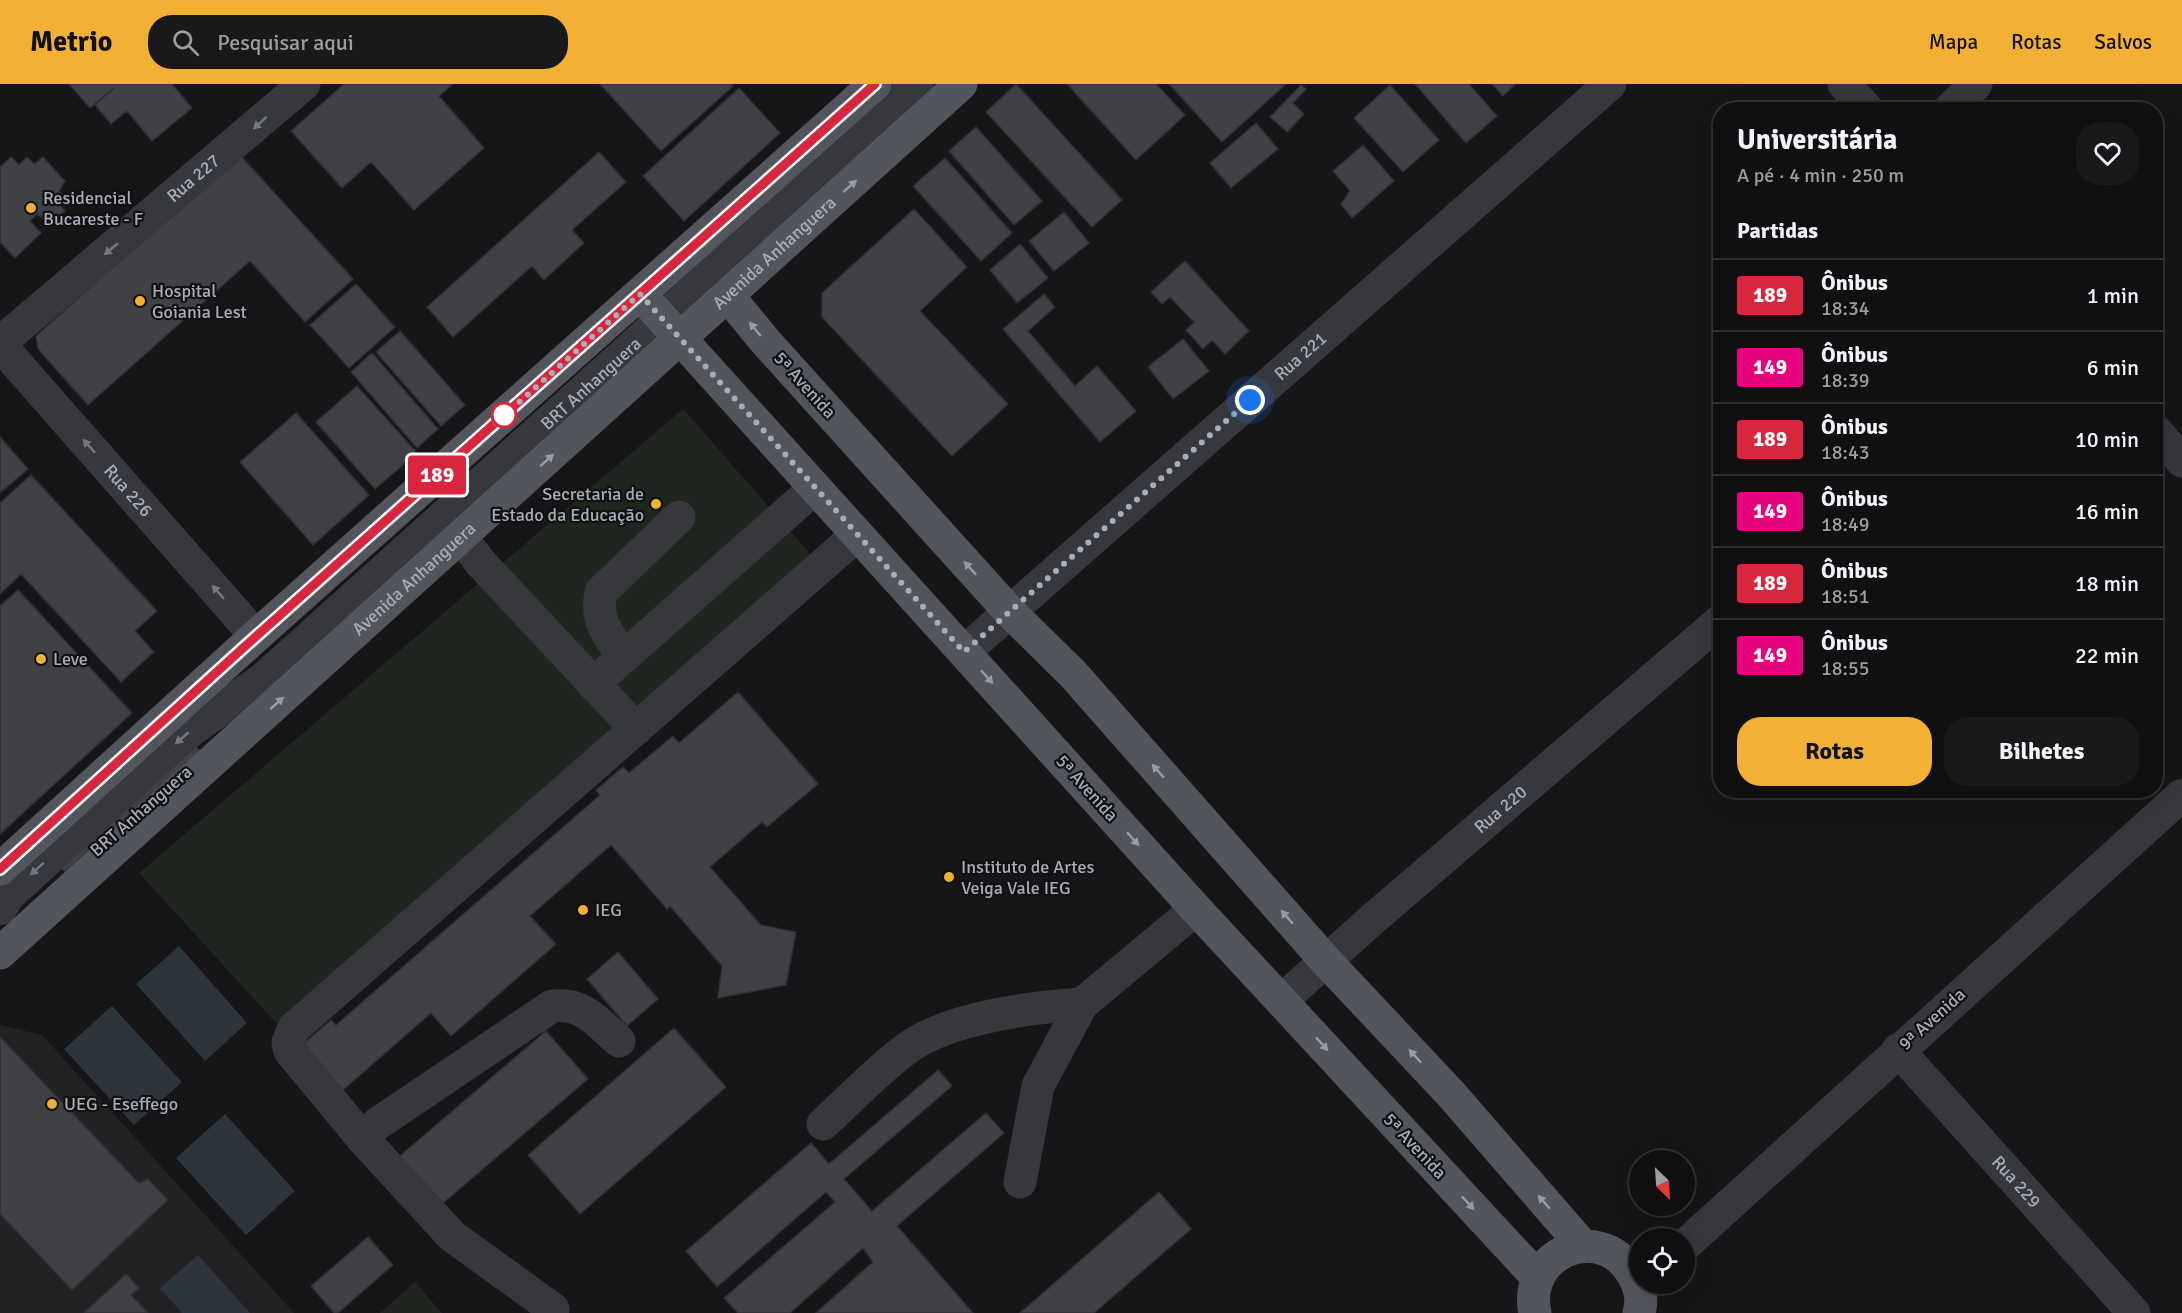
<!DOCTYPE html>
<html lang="pt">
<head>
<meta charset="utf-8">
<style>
  :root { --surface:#101012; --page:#19191b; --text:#f1f3f6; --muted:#9c9d9f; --line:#303032; --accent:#f2b134 }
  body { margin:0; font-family:Signika,sans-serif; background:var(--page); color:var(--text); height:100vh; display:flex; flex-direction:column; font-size:22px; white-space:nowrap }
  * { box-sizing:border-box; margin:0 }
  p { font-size:20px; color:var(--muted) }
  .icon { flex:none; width:33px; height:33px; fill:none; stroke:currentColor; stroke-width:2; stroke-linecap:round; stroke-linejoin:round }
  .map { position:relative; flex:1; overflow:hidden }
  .panel { position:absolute; left:1713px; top:18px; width:450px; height:696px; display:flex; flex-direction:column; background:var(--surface); border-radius:24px; box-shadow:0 6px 24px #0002,0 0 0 2px var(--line) }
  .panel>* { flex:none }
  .badge { padding:0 12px; border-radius:4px; font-size:21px; line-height:39px }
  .needle { width:39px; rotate:155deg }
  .buttons { position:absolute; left:1629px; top:1066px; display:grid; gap:12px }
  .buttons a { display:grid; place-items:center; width:66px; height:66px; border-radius:50%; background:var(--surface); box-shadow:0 6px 24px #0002,0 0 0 2px var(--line); font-size:30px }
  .you { position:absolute; width:30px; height:30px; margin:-15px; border:4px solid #fff; border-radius:50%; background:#1a73e8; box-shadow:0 0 0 9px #1a73e833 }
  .map>.badge { position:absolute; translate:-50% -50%; box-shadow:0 0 0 3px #fff }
  h2 { padding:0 24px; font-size:22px; line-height:54px }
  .round { display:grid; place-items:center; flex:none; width:63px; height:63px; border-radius:24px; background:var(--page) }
  .overview { display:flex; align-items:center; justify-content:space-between; height:102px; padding:0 24px }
  h1 { font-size:28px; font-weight:800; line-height:45px }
  .cta { display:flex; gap:12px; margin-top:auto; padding:12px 24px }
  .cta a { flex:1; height:69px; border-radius:24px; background:var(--accent); color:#111; font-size:24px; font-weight:800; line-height:69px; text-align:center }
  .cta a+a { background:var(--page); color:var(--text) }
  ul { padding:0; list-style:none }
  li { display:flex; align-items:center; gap:18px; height:72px; padding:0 24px; border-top:2px solid var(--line) }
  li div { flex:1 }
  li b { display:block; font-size:22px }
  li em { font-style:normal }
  li .badge { min-width:66px; font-weight:700; text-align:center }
  header { display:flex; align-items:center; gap:36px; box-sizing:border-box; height:84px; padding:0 30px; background:var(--accent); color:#111 }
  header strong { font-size:28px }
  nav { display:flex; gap:33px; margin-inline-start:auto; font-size:21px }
  .search { width:420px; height:54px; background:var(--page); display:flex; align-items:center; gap:15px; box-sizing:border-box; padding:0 21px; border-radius:24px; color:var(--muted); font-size:22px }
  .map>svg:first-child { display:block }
  .built { fill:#222225 }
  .green { fill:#1e261f }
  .water { fill:#2c353c }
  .building { fill:#404145; stroke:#303034; stroke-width:1.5 }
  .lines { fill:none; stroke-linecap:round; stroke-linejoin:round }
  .minor { stroke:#37383d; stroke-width:33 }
  .major { stroke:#53555c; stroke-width:33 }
  .oneway { fill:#757881 }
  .oneway2 { fill:#979ba6 }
  .line-casing { stroke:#fff; stroke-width:14 }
  .line { stroke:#d7263d; stroke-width:9 }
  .walk { stroke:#a8adb8; stroke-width:6; stroke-dasharray:0 10.8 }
  .poi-dot { fill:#f2b134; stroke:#111113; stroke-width:2 }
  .stop-dot { fill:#fff; stroke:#d7263d; stroke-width:3 }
  .labels { text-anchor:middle; stroke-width:4.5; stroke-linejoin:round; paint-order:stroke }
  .street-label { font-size:18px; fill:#a8adb8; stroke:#111113 }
  .poi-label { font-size:18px; fill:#a8adb8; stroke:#111113; text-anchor:start }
</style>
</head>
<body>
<header>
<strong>Metrio</strong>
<div class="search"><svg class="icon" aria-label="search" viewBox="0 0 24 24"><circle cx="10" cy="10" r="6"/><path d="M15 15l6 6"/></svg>Pesquisar aqui</div>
<nav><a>Mapa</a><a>Rotas</a><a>Salvos</a></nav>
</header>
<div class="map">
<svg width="2182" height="1229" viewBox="0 0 2182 1229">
  <rect width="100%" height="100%" fill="#161618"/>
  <path class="built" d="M0 941 42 951 294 1229H0Z"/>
  <path class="green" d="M683 325 812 472 276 939 139 789Z
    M415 1198 442 1229H380Z"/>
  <path class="water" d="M179 862 247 939 205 977 136 900Z
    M112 922 182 998 134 1041 64 965Z
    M225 1030 295 1107 246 1151 176 1074Z
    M198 1171 250 1229H182L160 1204Z"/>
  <path class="building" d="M69 0H172L192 24 152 57 127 27 111 40 95 21 115 3 90 24Z
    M344 0H453L439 12 484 64 414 126 371 78 342 104 291 47Z
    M600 0H731L733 2 661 67Z
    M1016 0 1122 116 1092 143 986 28Z
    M1067 0H1156L1185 31 1136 76Z
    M1169 0H1286L1222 58Z
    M1415 0H1469L1497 32 1466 59Z
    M1492 0H1515L1503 12Z
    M1301 1 1306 5 1293 19 1304 30 1287 48 1270 33Z
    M1390 1 1439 56 1403 88 1354 34Z
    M739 4 780 49 684 137 643 92Z
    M1256 39 1278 65 1231 104 1210 79Z
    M976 43 1042 117 1014 141 949 67Z
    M1363 61 1394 97 1352 134 1341 120 1350 107 1333 87Z
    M599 68 626 98 572 146 584 159 544 196 532 182 453 253 427 223Z
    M239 70 353 195 305 238 250 177 88 321 38 265 36 252Z
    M11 73 19 81 27 73 34 80 43 73 65 97 59 107 66 115 60 121 65 127 51 139 37 130 30 137 41 149 15 174 0 158V83Z
    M945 74 1012 149 981 177 913 102Z
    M914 125 967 183 920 227 1008 320 952 372 822 233V209Z
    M1064 128 1089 159 1054 187 1029 157Z
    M1020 160 1048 194 1017 219 990 186Z
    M1185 177 1249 247 1225 270 1212 256 1203 265 1186 246 1194 238 1170 213 1162 220 1151 208Z
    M356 200 395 243 349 284 310 241Z
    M1044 210 1055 223 1028 247 1075 302 1097 282 1136 327 1100 358 1003 245Z
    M400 247 465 321 441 342 376 268Z
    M1183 255 1209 287 1173 315 1148 283Z
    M372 269 438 345 417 364 351 288Z
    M357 302 417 369 375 405 316 338Z
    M296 329 369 411 313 461 240 378Z
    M0 353 28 385 0 409Z
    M31 391 157 527 135 547 154 568 121 598 21 490 0 510V419Z
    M18 506 132 629 0 750V522Z
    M738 608 818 700 767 743 762 738 710 783 761 841 796 848 786 901 718 914 722 882 670 822 667 825 611 761 530 832 556 860 451 952 431 929 343 1006 302 961 331 936 336 941 600 711 596 706 623 683 629 689 673 652 679 659Z
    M189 654 200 667 65 788 53 776Z
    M618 868 658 915 627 942 587 895Z
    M674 944 726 1003 580 1130 528 1071Z
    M546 947 588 995 442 1120 400 1072Z
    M0 953 139 1099 148 1095 168 1116 72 1206 0 1130Z
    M938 986 952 1002 844 1095 872 1127 986 1029 1004 1049 897 1142 973 1229H816L873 1178 863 1164 790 1229H738L724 1214 835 1118 826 1108 717 1203 686 1167 811 1059 829 1080Z
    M1159 1108 1191 1145 1094 1229H1020Z
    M368 1153 393 1181 338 1229H334L311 1202Z
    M126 1190 139 1204 131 1211 148 1229H84Z"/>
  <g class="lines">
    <g class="minor">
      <path d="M1844 0 1868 26"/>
      <path d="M1949 26 1976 0"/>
      <path id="s1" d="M0 259 304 0"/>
      <path id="s2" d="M0 261 256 552"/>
      <path d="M2156 347 2182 377"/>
      <path d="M461 453 480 478 636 645"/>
      <path id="s3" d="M964 568 1610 0"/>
      <path d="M623 573C608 549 595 538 601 508L679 433"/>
      <path d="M593 600 815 404"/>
      <path id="s4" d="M0 825 9 811 186 650 263 595 623 271 917 0"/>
      <path id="s5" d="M1282 916 1374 834 1720 537"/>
      <path d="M619 957C597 938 583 918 552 922L377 1040 362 1054 290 967 288 959 293 945 857 451"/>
      <path id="s6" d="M1898 966 2134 1229"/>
      <path d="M823 1040C851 1015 878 985 909 963 949 934 1033 923 1082 920"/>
      <path d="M362 1054 452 1152 553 1225"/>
      <path d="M1020 1098 1038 1002 1082 920 1196 825"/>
      <path d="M1684 1162 2182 711"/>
    </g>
    <g class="major">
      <path d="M640 210 1196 825 1538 1194"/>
      <path d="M729 213 765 257 1009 527 1073 590 1326 877 1451 1010 1583 1162"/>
      <path d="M0 785 256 552 875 0"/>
      <path id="s7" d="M0 869 961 0"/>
      <path d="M1535 1229C1522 1169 1600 1136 1632 1189 1640 1203 1643 1214 1639 1229"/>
    </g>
  </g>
  <defs><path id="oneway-solid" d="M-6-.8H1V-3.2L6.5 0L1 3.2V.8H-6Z" transform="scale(1.5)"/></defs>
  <g class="oneway">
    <use href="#oneway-solid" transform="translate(260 39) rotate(138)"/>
    <use href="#oneway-solid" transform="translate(111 165) rotate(140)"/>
    <use href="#oneway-solid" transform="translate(89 362) rotate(-132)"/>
    <use href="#oneway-solid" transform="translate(218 508) rotate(-131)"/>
    <use href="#oneway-solid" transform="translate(182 654) rotate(139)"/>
    <use href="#oneway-solid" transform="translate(37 785) rotate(138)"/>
  </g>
  <g class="oneway2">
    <use href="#oneway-solid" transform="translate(850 102) rotate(-42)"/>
    <use href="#oneway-solid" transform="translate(755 245) rotate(-129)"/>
    <use href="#oneway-solid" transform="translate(547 376) rotate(-42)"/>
    <use href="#oneway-solid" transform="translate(970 484) rotate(-132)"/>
    <use href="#oneway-solid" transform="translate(987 593) rotate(48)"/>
    <use href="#oneway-solid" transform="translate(277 619) rotate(-42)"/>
    <use href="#oneway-solid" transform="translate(1158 687) rotate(-131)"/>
    <use href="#oneway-solid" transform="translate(1133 755) rotate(48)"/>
    <use href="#oneway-solid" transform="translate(1287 833) rotate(-131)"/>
    <use href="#oneway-solid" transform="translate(1322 960) rotate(48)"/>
    <use href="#oneway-solid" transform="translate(1415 972) rotate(-133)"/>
    <use href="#oneway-solid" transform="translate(1544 1118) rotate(-131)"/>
    <use href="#oneway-solid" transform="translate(1468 1119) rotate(47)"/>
  </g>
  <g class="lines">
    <g class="line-casing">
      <path id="line" d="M0 785 242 565 875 0"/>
    </g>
    <use href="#line" class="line"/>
    <path class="walk" d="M504 331 496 339 640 210 964 568 1250 316"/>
  </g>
  <g class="poi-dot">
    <circle cx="31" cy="124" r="6"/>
    <circle cx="140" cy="217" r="6"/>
    <circle cx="656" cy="420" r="6"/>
    <circle cx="41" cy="575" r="6"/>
    <circle cx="949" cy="793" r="6"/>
    <circle cx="583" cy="826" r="6"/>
    <circle cx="52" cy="1020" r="6"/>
  </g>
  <circle class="stop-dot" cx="504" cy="331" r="12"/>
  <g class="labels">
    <g class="street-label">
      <text dy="6" stroke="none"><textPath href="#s1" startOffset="254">Rua 227</textPath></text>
      <text dy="6" stroke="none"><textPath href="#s7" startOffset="1044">Avenida Anhanguera</textPath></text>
      <text dy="6" stroke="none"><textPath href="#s3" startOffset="448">Rua 221</textPath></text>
      <text dy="6" stroke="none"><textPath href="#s4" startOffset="792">BRT Anhanguera</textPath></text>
      <text transform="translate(805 301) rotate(48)" y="6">5ª Avenida</text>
      <text dy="6" stroke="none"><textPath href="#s2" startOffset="194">Rua 226</textPath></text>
      <text dy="6" stroke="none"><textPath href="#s7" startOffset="558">Avenida Anhanguera</textPath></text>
      <text transform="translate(1087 704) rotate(48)" y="6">5ª Avenida</text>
      <text dy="6" stroke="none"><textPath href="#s5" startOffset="290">Rua 220</textPath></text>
      <text transform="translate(141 727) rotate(-41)" y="6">BRT Anhanguera</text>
      <text transform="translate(1932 935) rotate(-42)" y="6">9ª Avenida</text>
      <text transform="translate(1415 1062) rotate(47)" y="6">5ª Avenida</text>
      <text dy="6" stroke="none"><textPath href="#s6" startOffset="177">Rua 229</textPath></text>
    </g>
    <g class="poi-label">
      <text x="43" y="120">Residencial<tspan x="43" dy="21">Bucareste - F</tspan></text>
      <text x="152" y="213">Hospital<tspan x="152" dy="21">Goiania Lest</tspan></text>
      <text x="644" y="416" text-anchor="end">Secretaria de<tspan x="644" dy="21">Estado da Educação</tspan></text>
      <text x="53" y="581">Leve</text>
      <text x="961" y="789">Instituto de Artes<tspan x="961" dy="21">Veiga Vale IEG</tspan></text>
      <text x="595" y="832">IEG</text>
      <text x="64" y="1026">UEG - Eseffego</text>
    </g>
  </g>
</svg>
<div class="buttons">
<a><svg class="needle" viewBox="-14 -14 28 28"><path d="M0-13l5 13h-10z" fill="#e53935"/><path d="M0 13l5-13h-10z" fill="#9c9d9f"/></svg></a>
<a><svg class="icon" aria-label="locate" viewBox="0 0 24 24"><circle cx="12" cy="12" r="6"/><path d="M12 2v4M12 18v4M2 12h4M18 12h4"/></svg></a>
</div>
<div class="you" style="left:1250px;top:316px"></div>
<b class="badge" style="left:437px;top:391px;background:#d7263d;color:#fff">189</b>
<section class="panel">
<div class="overview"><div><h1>Universitária</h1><p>A pé · 4 min · 250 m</p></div><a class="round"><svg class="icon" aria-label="heart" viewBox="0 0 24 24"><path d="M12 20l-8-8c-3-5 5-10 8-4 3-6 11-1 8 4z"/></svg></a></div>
<h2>Partidas</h2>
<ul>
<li><span class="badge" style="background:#d7263d;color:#fff">189</span><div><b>Ônibus</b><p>18:34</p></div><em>1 min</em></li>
<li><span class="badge" style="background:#e6007e;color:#fff">149</span><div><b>Ônibus</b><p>18:39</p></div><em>6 min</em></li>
<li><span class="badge" style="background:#d7263d;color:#fff">189</span><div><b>Ônibus</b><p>18:43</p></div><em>10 min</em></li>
<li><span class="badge" style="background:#e6007e;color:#fff">149</span><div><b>Ônibus</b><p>18:49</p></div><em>16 min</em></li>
<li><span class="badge" style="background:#d7263d;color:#fff">189</span><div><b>Ônibus</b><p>18:51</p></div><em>18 min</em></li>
<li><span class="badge" style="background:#e6007e;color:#fff">149</span><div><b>Ônibus</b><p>18:55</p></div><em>22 min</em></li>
</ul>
<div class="cta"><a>Rotas</a><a>Bilhetes</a></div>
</section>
</div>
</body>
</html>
